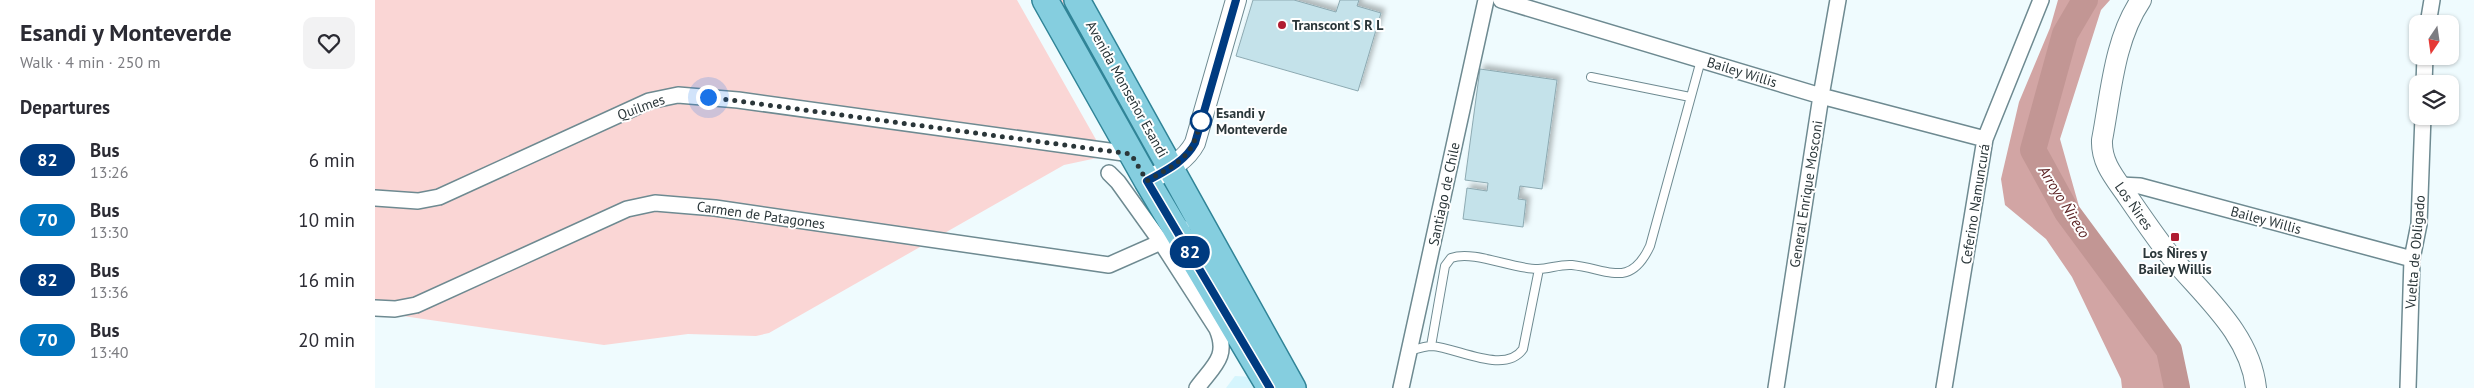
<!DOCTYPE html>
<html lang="en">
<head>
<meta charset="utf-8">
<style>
  :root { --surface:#fff; --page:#f2f2f3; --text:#2b2b33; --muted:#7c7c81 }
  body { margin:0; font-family:"PT Sans",sans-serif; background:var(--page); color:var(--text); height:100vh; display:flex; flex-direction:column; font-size:19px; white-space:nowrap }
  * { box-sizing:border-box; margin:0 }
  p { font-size:16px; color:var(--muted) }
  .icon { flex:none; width:28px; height:28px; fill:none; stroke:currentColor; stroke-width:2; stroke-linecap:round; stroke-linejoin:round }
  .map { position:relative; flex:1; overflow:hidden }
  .sheet { display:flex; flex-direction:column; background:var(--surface); width:375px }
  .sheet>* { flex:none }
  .badge { padding:0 10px; border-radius:16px; font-size:18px; line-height:32px }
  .needle { width:32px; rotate:193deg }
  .tools { position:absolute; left:2034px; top:15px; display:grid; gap:10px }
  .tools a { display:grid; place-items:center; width:50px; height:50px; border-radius:10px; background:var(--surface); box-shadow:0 1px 4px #0004; font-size:25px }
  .you { position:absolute; width:25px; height:25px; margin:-12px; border:4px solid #fff; border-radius:50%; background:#1a73e8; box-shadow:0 0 0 8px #1a73e833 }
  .map>.badge { position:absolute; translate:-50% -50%; box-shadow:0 0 0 2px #fff }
  h2 { padding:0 20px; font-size:19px; line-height:45px }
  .round { display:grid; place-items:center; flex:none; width:52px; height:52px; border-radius:10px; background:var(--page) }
  .summary { display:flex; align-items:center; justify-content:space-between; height:85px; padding:0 20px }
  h1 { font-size:24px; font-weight:800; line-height:38px }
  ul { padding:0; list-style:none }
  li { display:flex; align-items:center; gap:15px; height:60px; padding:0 20px }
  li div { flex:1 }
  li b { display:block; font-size:19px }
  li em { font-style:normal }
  li .badge { min-width:55px; font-weight:700; text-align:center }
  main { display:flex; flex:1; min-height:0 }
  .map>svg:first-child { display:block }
  .built { fill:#d5f5fd }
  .green { fill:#fad6d5 }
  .forest { fill:#d2a5a4 }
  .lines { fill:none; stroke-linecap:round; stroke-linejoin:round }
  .river { stroke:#c29694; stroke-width:26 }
  .building { fill:#c4e2ea; stroke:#8daab2; filter:url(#shadow) }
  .service-casing { stroke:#6e8a91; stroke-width:10 }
  .minor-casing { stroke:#6e8a91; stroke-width:18 }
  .tertiary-casing { stroke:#6e8a91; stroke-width:22 }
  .primary-casing { stroke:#308497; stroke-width:28 }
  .service { stroke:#fff; stroke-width:8 }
  .minor { stroke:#fff; stroke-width:15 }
  .tertiary { stroke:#fff; stroke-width:20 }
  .primary { stroke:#85cedf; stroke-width:25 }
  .line-casing { stroke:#fff; stroke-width:11 }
  .line { stroke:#003b80; stroke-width:8 }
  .walk { stroke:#2a3639; stroke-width:5; stroke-dasharray:0 9 }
  .poi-dot { fill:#b01c31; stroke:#fff; stroke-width:2 }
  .stop-dot { fill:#fff; stroke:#003b80; stroke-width:2.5 }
  .labels { text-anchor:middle; stroke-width:4; stroke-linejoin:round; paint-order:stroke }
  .poi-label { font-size:14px; font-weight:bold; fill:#2a3639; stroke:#fff; text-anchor:start }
  .street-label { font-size:14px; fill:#2a3639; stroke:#fff }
  .stop-label { font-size:14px; font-weight:bold; fill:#2a3639; stroke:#fff; text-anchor:start }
  .water-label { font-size:15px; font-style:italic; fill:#5e2627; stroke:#fff }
</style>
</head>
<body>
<main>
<section class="sheet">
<div class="summary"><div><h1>Esandi y Monteverde</h1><p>Walk · 4 min · 250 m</p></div><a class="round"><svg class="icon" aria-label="heart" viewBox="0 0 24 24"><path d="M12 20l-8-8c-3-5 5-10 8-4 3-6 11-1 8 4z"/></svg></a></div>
<h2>Departures</h2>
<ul>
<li><span class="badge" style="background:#003b80;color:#fff">82</span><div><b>Bus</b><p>13:26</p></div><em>6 min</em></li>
<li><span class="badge" style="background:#0072bc;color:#fff">70</span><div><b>Bus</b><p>13:30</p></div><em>10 min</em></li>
<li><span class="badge" style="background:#003b80;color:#fff">82</span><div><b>Bus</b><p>13:36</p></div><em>16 min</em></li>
<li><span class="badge" style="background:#0072bc;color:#fff">70</span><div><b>Bus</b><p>13:40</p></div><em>20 min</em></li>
</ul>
</section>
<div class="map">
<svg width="2099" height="388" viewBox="0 0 2099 388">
  <defs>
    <filter id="shadow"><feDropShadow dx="4" dy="-4" stdDeviation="2.5" flood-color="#0004"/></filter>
  </defs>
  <rect width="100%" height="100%" fill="#effbfe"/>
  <path class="built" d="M860 376 879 377 885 388H851Z"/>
  <path class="green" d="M0 0H642L728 152 722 158 689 165 394 333 381 336 313 334 229 345 0 312Z
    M678 0H688L765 139 757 143Z"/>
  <path class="forest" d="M1683 0H1735L1726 10 1685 139 1705 210 1736 273 1815 388H1747L1746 379 1697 277 1671 239 1630 205 1626 179 1644 102 1675 28Z"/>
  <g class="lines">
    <path class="river" d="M1710 0 1690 34 1658 150 1692 212 1794 350 1802 388"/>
  </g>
  <path class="building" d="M878 0H919L961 12 965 0H984L982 6 1006 13 983 91 861 56Z
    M1105 69 1182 80 1167 189 1145 186 1143 199 1151 200 1148 227 1088 219 1092 188 1112 191 1113 183 1090 180Z"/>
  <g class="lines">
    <g class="service-casing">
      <path id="service" d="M1216 77 1315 97
        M1056 346 1070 266 1076 258C1099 250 1137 269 1163 269 1174 269 1185 264 1197 265 1234 269 1255 289 1275 246L1326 60
        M1034 351C1041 349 1050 346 1057 346 1083 348 1130 375 1148 349L1164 269"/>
    </g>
    <g class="minor-casing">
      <path id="minor" d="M1126 0 1446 96 1610 139
        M2053 24 2057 0
        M2049 84 2050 56
        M734 173 743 182 786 242 842 329C854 357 838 366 822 388
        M1745 185 1765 186 2037 259
        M0 198 43 201 64 197 274 101 303 95 363 100 756 154
        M0 308 20 309 41 305 252 209 280 203 340 208 734 265 786 242 807 228
        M1026 388 1111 0
        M1401 388 1446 96 1463 0
        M1569 388 1610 139 1666 0
        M2033 388 2037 259 2044 224 2048 116"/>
    </g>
    <g class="tertiary-casing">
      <path id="tertiary" d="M1766 0C1739 40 1736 93 1727 140 1726 163 1740 178 1753 197 1766 216 1779 235 1793 253 1826 294 1875 332 1881 388
        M772 181C790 171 810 162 820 143L861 0"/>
    </g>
    <g class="primary-casing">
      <path id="primary" d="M670 0 772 181 895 388
        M702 0 918 388"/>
    </g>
    <use href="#service" class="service"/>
    <use href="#minor" class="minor"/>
    <use href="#tertiary" class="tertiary"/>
    <use href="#primary" class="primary"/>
  </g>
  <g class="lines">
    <g class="line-casing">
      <path id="line" d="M861 0 820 143C810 162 790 171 772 181L895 388"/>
    </g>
    <use href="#line" class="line"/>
    <path class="walk" d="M333 97 756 154 772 181C804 162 816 160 826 121"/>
  </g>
  <g class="poi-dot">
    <circle cx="907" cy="25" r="5"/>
    <rect x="1795" y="232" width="10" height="10" rx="2.5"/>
  </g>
  <circle class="stop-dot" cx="826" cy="121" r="10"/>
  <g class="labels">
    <g class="poi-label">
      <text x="917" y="30">Transcont S R L</text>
      <text x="1800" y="258" text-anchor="middle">Los Ñires y<tspan x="1800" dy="16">Bailey Willis</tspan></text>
    </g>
    <g class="street-label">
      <text transform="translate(1367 72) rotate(17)" y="5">Bailey Willis</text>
      <text transform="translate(752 89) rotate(61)" y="5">Avenida Monseñor Esandi</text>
      <text transform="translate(266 107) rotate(-20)" y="5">Quilmes</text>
      <text transform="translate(1069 194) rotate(-78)" y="5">Santiago de Chile</text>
      <text transform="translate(1431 194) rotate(-81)" y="5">General Enrique Mosconi</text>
      <text transform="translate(1600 204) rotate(-81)" y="5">Ceferino Namuncurá</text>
      <text transform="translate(1759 206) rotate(55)" y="5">Los Ñires</text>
      <text transform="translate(386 215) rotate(8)" y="5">Carmen de Patagones</text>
      <text transform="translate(1891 220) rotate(15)" y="5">Bailey Willis</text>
      <text transform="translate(2040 252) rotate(-85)" y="5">Vuelta de Obligado</text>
    </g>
    <g class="stop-label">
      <text x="841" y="118">Esandi y<tspan x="841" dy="16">Monteverde</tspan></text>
    </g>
    <g class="water-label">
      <text transform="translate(1689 202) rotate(58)" y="5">Arroyo Ñireco</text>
    </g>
  </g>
</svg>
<div class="tools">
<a><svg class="needle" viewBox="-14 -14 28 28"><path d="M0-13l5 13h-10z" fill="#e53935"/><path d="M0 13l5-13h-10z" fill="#7c7c81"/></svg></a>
<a><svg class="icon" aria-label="layers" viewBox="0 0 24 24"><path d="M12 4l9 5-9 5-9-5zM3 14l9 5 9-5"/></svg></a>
</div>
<div class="you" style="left:333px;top:97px"></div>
<b class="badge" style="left:815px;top:252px;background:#003b80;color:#fff">82</b>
</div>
</main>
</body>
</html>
